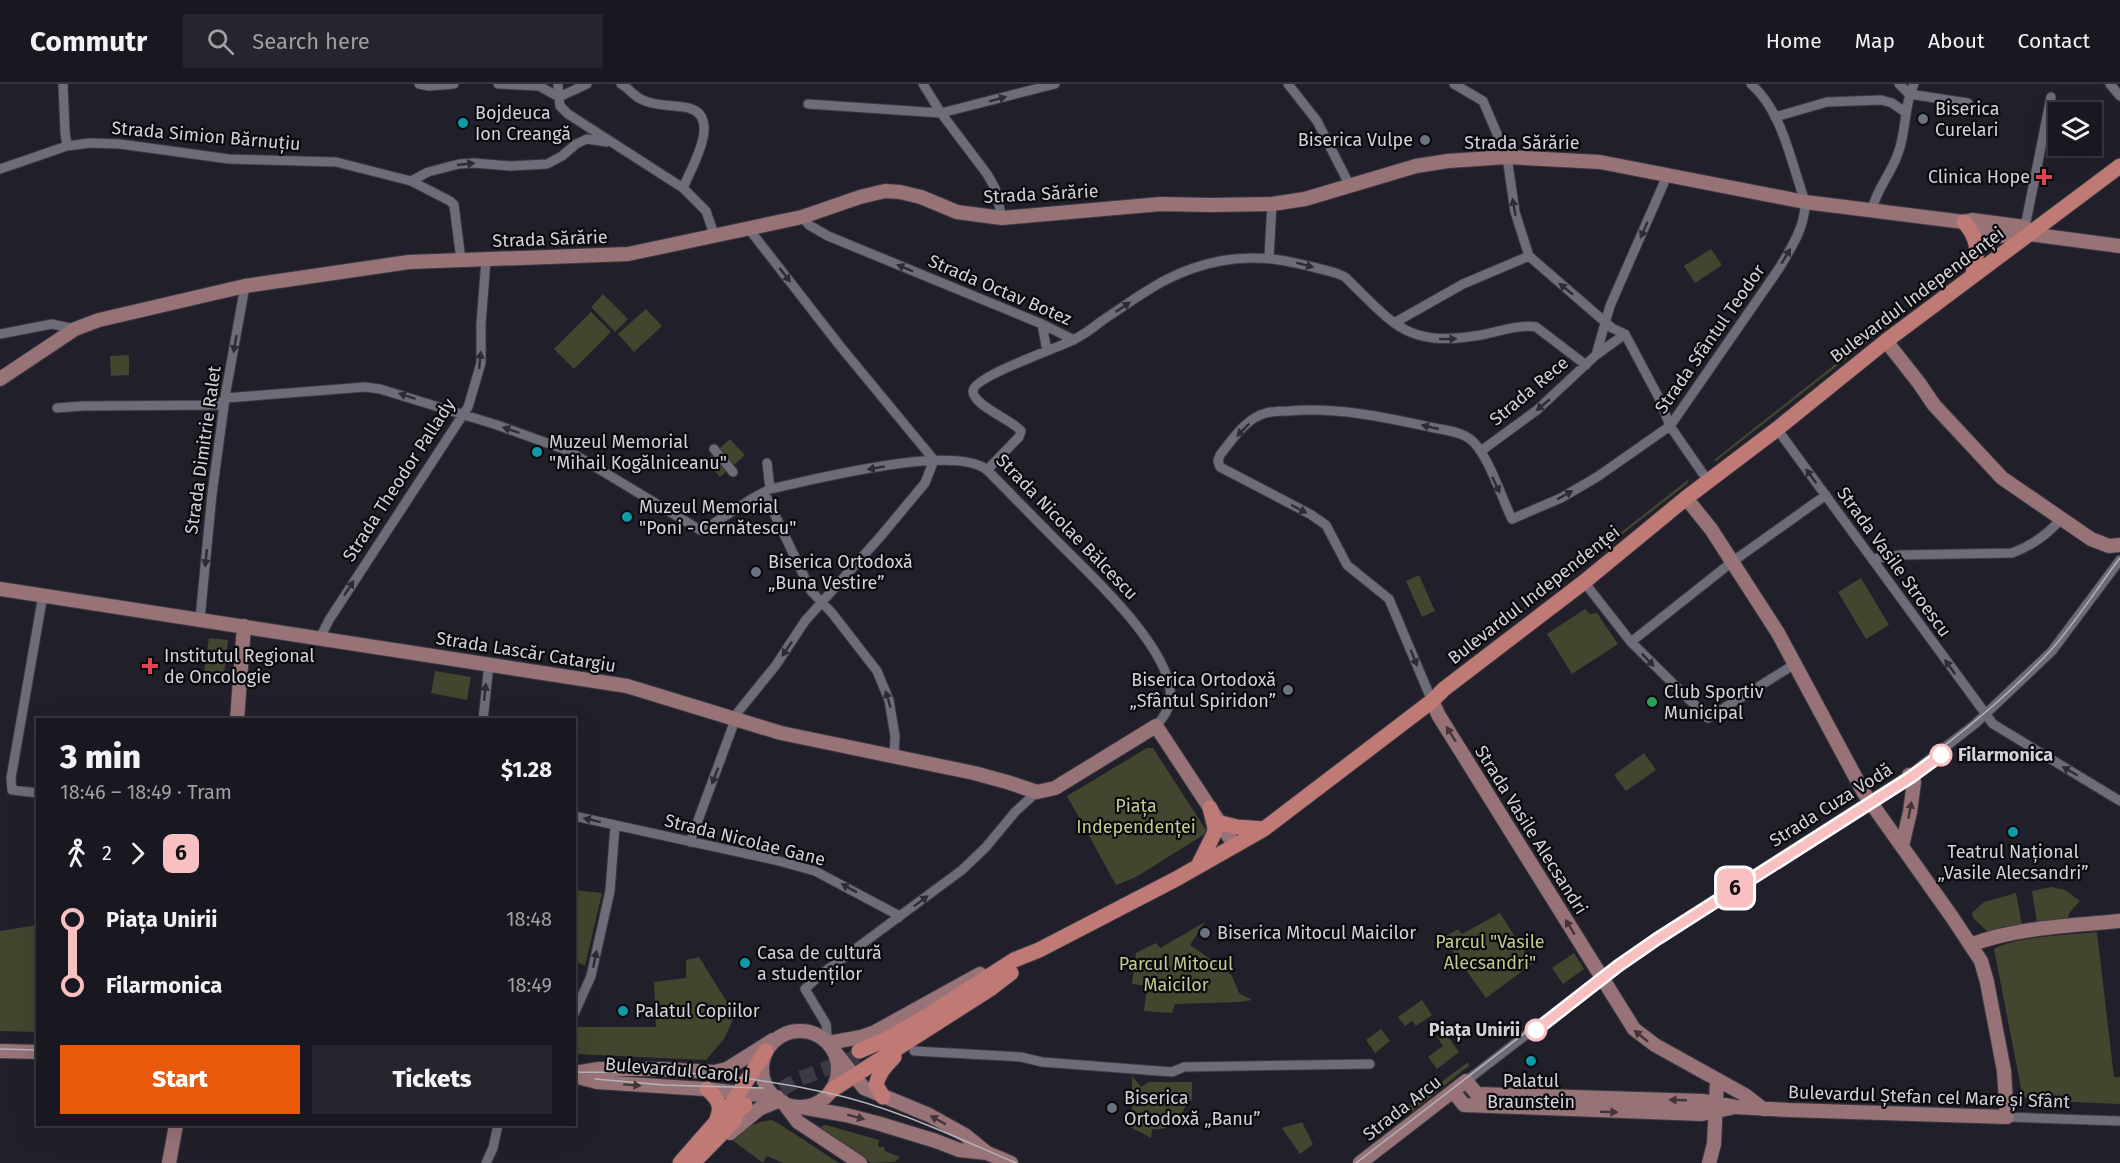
<!DOCTYPE html>
<html lang="en">
<head>
<meta charset="utf-8">
<style>
  :root { --surface:#19171f; --page:#26242c; --text:#f1f3f6; --muted:#9f9fa4; --line:#37363d; --accent:#ea580c }
  body { margin:0; font-family:"Fira Sans",sans-serif; background:var(--page); color:var(--text); height:100vh; display:flex; flex-direction:column; font-size:22px; white-space:nowrap }
  * { box-sizing:border-box; margin:0 }
  p { font-size:20px; color:var(--muted) }
  .icon { flex:none; width:33px; height:33px; fill:none; stroke:currentColor; stroke-width:2; stroke-linecap:round; stroke-linejoin:round }
  .map { position:relative; flex:1; overflow:hidden }
  .drawer { position:absolute; left:36px; top:634px; width:540px; height:408px; display:flex; flex-direction:column; background:var(--surface); border-radius:0px; box-shadow:0 6px 24px #0002,0 0 0 2px var(--line) }
  .drawer>* { flex:none }
  .badge { padding:0 12px; border-radius:9px; font-size:21px; line-height:39px }
  .tools { position:absolute; left:2048px; top:18px; display:grid; gap:12px }
  .tools a { display:grid; place-items:center; width:54px; height:54px; border-radius:0px; background:var(--surface); box-shadow:0 6px 24px #0002,0 0 0 2px var(--line); font-size:30px }
  .map>.badge { position:absolute; translate:-50% -50%; box-shadow:0 0 0 3px #fff }
  .legs { display:flex; align-items:center; gap:9px; height:66px; padding:0 24px; font-size:20px }
  .legs p { margin-inline-start:auto }
  .summary { display:flex; align-items:center; justify-content:space-between; height:102px; padding:0 24px }
  h1 { font-size:33px; font-weight:800; line-height:45px }
  .action { display:flex; gap:12px; margin-top:auto; padding:12px 24px }
  .action a { flex:1; height:69px; border-radius:0px; background:var(--accent); color:#fff; font-size:24px; font-weight:800; line-height:69px; text-align:center }
  .action a+a { background:var(--page); color:var(--text) }
  ul { padding:0 24px; list-style:none }
  li { display:flex; align-items:center; gap:21px; height:66px; font-size:22px }
  li i { display:grid; place-items:center; width:9px; height:100%; margin:0 8px; background:currentColor }
  li i::after { content:''; width:15px; height:15px; margin:-8px; border:4px solid; border-radius:50%; background:var(--surface) }
  li p { margin-inline-start:auto }
  li:first-child i { background:linear-gradient(#0000 50%,currentColor 0) }
  li:last-child i { background:linear-gradient(currentColor 50%,#0000 0) }
  header { display:flex; align-items:center; gap:36px; box-sizing:border-box; height:84px; padding:0 30px; background:var(--surface); border-bottom:2px solid var(--line) }
  header strong { font-size:28px }
  nav { display:flex; gap:33px; margin-inline-start:auto; font-size:21px }
  .search { width:420px; height:54px; background:var(--page); display:flex; align-items:center; gap:15px; box-sizing:border-box; padding:0 21px; border-radius:0px; color:var(--muted); font-size:22px }
  .map>svg:first-child { display:block }
  .green { fill:#43452f }
  .lines { fill:none; stroke-linecap:round; stroke-linejoin:round }
  .primary-tunnel { stroke:#3c3a43; stroke-width:15; stroke-dasharray:15 8; stroke-linecap:butt }
  .street-casing { stroke:#3b3942; stroke-width:11 }
  .secondary-casing { stroke:#3b3942; stroke-width:16 }
  .primary-casing { stroke:#3b3942; stroke-width:17 }
  .street { stroke:#6e6c78; stroke-width:9 }
  .secondary { stroke:#977377; stroke-width:14 }
  .primary { stroke:#c07a76; stroke-width:15 }
  .tram { stroke:#b4b3ba; stroke-width:1.5 }
  .oneway { fill:#2e2c33 }
  .oneway2 { fill:#433438 }
  .line-1-casing { stroke:#fff; stroke-width:14 }
  .line-1 { stroke:#f9c0c1; stroke-width:9 }
  .worship-dot { fill:#6b7280; stroke:#0b0a0e; stroke-width:2 }
  .culture-dot { fill:#0f9aa8; stroke:#0b0a0e; stroke-width:2 }
  .health-dot { fill:#e0444e; stroke:#0b0a0e; stroke-width:2 }
  .leisure-dot { fill:#2e9e5b; stroke:#0b0a0e; stroke-width:2 }
  .stop-1-dot { fill:#fff; stroke:#f9c0c1; stroke-width:3 }
  .labels { text-anchor:middle; stroke-width:4.5; stroke-linejoin:round; paint-order:stroke }
  .poi-label { font-size:18px; fill:#d3d2d9; stroke:#0b0a0e; text-anchor:start }
  .street-label { font-size:18px; fill:#d3d2d9; stroke:#0b0a0e }
  .stop-label { font-size:18px; font-weight:bold; fill:#d3d2d9; stroke:#0b0a0e; text-anchor:start }
  .park-label { font-size:18px; fill:#c4cb8e; stroke:#0b0a0e }
</style>
</head>
<body>
<header>
<strong>Commutr</strong>
<div class="search"><svg class="icon" aria-label="search" viewBox="0 0 24 24"><circle cx="10" cy="10" r="6"/><path d="M15 15l6 6"/></svg>Search here</div>
<nav><a>Home</a><a>Map</a><a>About</a><a>Contact</a></nav>
</header>
<div class="map">
<svg width="2120" height="1079" viewBox="0 0 2120 1079">
  <rect width="100%" height="100%" fill="#211f29"/>
  <path class="green" d="M1711 165 1722 181 1695 199 1684 182Z
    M603 210 628 235 615 248 591 223Z
    M646 225 662 242 634 268 618 250Z
    M591 228 611 248 574 285 554 265Z
    M1886 240 1888 242 1716 377 1714 376Z
    M129 271V291L111 292 110 272Z
    M730 355 745 371 720 393 705 377Z
    M1689 395 1687 400 1482 559 1481 558Z
    M1419 491 1435 527 1422 533 1406 497Z
    M1861 494 1889 541 1866 555 1838 508Z
    M1585 525 1590 530 1597 529 1618 560 1572 590 1547 550Z
    M209 554 228 556 224 589 204 587Z
    M435 587 471 593 467 616 431 609Z
    M1147 664H1153L1206 746 1205 750 1136 793 1116 801 1067 712Z
    M1644 669 1656 686 1626 707 1614 691Z
    M2051 803 2065 806 2080 817 2070 828 2068 834 2037 839 2032 807Z
    M575 806 602 809 585 882 575 877Z
    M2016 809 2022 841 1987 847 1973 834 1972 829 1984 818Z
    M1500 829 1532 880 1486 914 1443 854 1458 845 1462 850Z
    M1205 838 1190 861 1227 887 1232 892 1239 909 1252 916 1241 918 1175 920 1172 929 1144 927 1147 902 1132 900 1136 869 1156 859 1160 864Z
    M37 841 38 934 35 948 0 947V847Z
    M2097 848 2114 993H2120V1020L2028 1016 2022 1009 1994 865C2016 852 2071 851 2097 848Z
    M1574 869 1584 885 1563 900 1552 884Z
    M699 873 735 931 724 955 706 976 575 970V943H656L654 898 686 894V876Z
    M1422 916 1432 931 1416 942 1412 937 1405 942 1398 933Z
    M1381 945 1390 957 1375 969 1366 956Z
    M1444 947 1459 968 1437 985 1428 973 1443 962 1437 953Z
    M1468 978 1469 982 1465 985 1412 1028 1405 1025Z
    M1132 992 1141 1003 1149 998H1192V1016L1187 1018C1181 1034 1171 1048 1152 1045L1151 1054 1132 1044Z
    M772 1036 781 1041 839 1079H783L767 1072 763 1079 732 1056C745 1045 754 1037 772 1036Z
    M1302 1038 1313 1060 1300 1070 1282 1044Z
    M826 1041 879 1056 878 1063H884L885 1067 900 1073 895 1078 871 1079 823 1048 821 1042Z"/>
  <g class="lines">
    <path class="primary-tunnel" d="M761 1017 799 995 862 971"/>
    <g class="street-casing">
      <path id="street" d="M63 0 65 48 67 62
        M419 0 429 2 454 0
        M498 0 539 2 559 13 560 22 568 30 683 104 706 127 715 153
        M558 0 559 13 587 0
        M621 0C629 4 634 13 643 16 654 22 671 21 684 23 725 29 692 82 683 104
        M923 0 941 29 987 90 995 104 1002 134
        M1288 0 1317 37 1349 100
        M1454 0 1483 17 1507 73 1515 128 1529 172 1612 244 1625 250 1659 314 1670 342 1708 397
        M1899 0 1909 10
        M2110 0 2120 12
        M1909 10 1968 19
        M808 20 941 29 1055 0
        M1775 33 1827 18 1881 16 1892 19 1905 28
        M0 85 67 62 90 59 120 60 229 75 336 78 411 97 450 117 454 121 461 176
        M411 97 428 88 459 80 474 79 510 82 547 80 562 72 576 60 587 55 607 58
        M1872 126C1876 106 1890 91 1897 72 1907 49 1903 23 1914 0
        M802 133 809 141 828 152 1042 240 1074 256
        M2025 143 2051 13
        M749 145 840 262 934 376
        M1269 173 1272 120
        M1394 239 1463 200 1529 172
        M1042 240 1047 267
        M0 250 52 240 75 245
        M1596 271 1610 222 1667 92
        M57 324 83 322 218 321 226 314 365 303 380 305 497 341 569 367 700 446 705 445 753 414 770 405C813 396 954 359 987 386 1012 411 1036 436 1061 461 1093 493 1164 559 1170 605 1172 620 1166 631 1156 642
        M1777 345 1993 640 2120 717
        M714 365 733 388
        M1481 367 1537 326 1596 271 1625 250
        M767 379 770 405
        M987 386 1019 353 1021 347C1014 337 972 321 973 307 974 292 1058 264 1073 256 1084 251 1094 243 1103 236 1144 209 1170 187 1220 177 1263 169 1295 178 1336 189L1345 193C1395 241 1406 264 1481 251 1497 248 1519 240 1536 243L1586 281
        M764 408 811 507 832 529 877 587 889 616 895 652 894 673
        M1872 475 1901 471 2012 469C2031 462 2048 450 2061 435
        M1584 498 1631 558 1708 634 1795 580
        M200 535 212 410 226 307 245 202
        M320 554 329 536 468 323 481 279V240L486 176
        M1631 558 1732 478 1826 411
        M1432 617 1389 515 1347 481 1326 441 1310 430 1220 383 1218 377 1220 371C1232 356 1246 334 1266 329 1274 327 1282 327 1289 327 1337 323 1384 333 1430 343 1443 346 1460 347 1470 355 1487 367 1502 415 1512 435L1561 414 1597 393 1670 342 1780 183C1791 164 1805 143 1805 120 1805 114 1801 108 1800 102 1788 66 1780 26 1751 0
        M483 636 489 580
        M38 709 12 706 11 694 43 511
        M574 732 775 776 815 787 896 830 898 834
        M690 758 738 628 776 581 805 537 880 453 925 399 934 376
        M574 930 591 892 610 807 615 742
        M828 959 826 940 805 905 820 891 962 786 986 763 1015 728 1037 708
        M914 967 1021 973 1042 978 1172 988 1184 983 1370 980
        M1466 997 1617 881 1655 854 1909 691 1975 640 2052 567 2120 476
        M2007 1033 2120 1037
        M486 1079 493 1064 498 1041"/>
    </g>
    <g class="secondary-casing">
      <path id="secondary" d="M1964 138 1978 146 2000 152 2029 150 2120 162
        M1886 257 1919 299 1934 321 2002 394 2091 455 2109 462 2120 461
        M0 295 75 245 99 236 245 202 409 178 628 170 802 133 860 113 885 107 900 108 921 113 957 128 1002 134 1161 120 1209 121 1272 120 1305 115 1416 82 1448 77 1507 73 1600 78 1805 118 1964 138 1972 136 2025 143 2029 150
        M0 505 627 602 781 649 974 689 1007 698 1037 708 1055 704 1156 642 1235 762
        M1432 617 1439 632 1634 945 1655 961 1745 1011 1763 1025
        M237 636 244 542
        M1902 762 1910 728 1914 698 1909 691
        M1971 861C2011 844 2076 841 2120 837
        M762 985a38 38 0 1 1 76 0a38 38 0 1 1-76 0Z
        M828 959 861 953 875 948 980 890
        M0 967 38 968
        M836 969 864 1004 929 1031 965 1051 987 1069
        M574 989 599 985H660L714 988 727 985 773 956
        M574 992 597 998 704 1005 777 1013
        M1453 1007 1464 1021 1702 1030 1731 1024
        M783 1018 798 1038 860 1079
        M806 1024 846 1031 877 1039 936 1057 959 1066 987 1069 1011 1079
        M730 1049 759 1025 780 1016
        M169 1079 176 1041
        M1360 1079 1466 997 1477 1010 1703 1017 1736 1023 1789 1026 2007 1033 2004 987 1987 898 1981 877 1952 833 1864 709 1778 549 1711 445 1686 414
        M1709 1079 1714 1060 1717 996"/>
    </g>
    <g class="primary-casing">
      <path id="primary" d="M1964 138C1980 156 1978 168 1973 190
        M1221 739 1237 743 1264 745
        M1198 782 1214 750 1215 744 1210 724
        M859 967 887 955 925 933 1014 876 1039 866 1176 795 1264 745 1432 617 1444 605 1584 498 1686 414 1777 345 1886 257 2120 82
        M707 1005C717 1014 723 1021 717 1035
        M832 1006 990 905 1011 889
        M883 1013 876 1001C879 988 885 983 894 973
        M725 1039 745 1021
        M680 1079 730 1022 766 967
        M693 1079 735 1036"/>
    </g>
    <use href="#street" class="street"/>
    <use href="#secondary" class="secondary"/>
    <use href="#primary" class="primary"/>
    <path class="tram" d="M0 965 38 966
      M574 988C605 989 635 987 666 988 720 990 775 997 828 1009 893 1023 955 1053 1016 1079
      M595 995 664 1001 763 1004
      M1356 1079 1600 891 1654 852 1908 689C1959 652 2008 612 2051 566 2076 538 2097 504 2120 474"/>
  </g>
  <defs><path id="oneway-solid" d="M-6-.8H1V-3.2L6.5 0L1 3.2V.8H-6Z" transform="scale(1.5)"/></defs>
  <g class="oneway">
    <use href="#oneway-solid" transform="translate(998 15) rotate(-15)"/>
    <use href="#oneway-solid" transform="translate(466 80) rotate(-6)"/>
    <use href="#oneway-solid" transform="translate(1514 123) rotate(-100)"/>
    <use href="#oneway-solid" transform="translate(1644 146) rotate(114)"/>
    <use href="#oneway-solid" transform="translate(1786 172) rotate(-59)"/>
    <use href="#oneway-solid" transform="translate(1305 181) rotate(15)"/>
    <use href="#oneway-solid" transform="translate(905 184) rotate(-157)"/>
    <use href="#oneway-solid" transform="translate(785 191) rotate(52)"/>
    <use href="#oneway-solid" transform="translate(1566 205) rotate(-141)"/>
    <use href="#oneway-solid" transform="translate(1123 223) rotate(-34)"/>
    <use href="#oneway-solid" transform="translate(1448 255) rotate(-1)"/>
    <use href="#oneway-solid" transform="translate(235 260) rotate(100)"/>
    <use href="#oneway-solid" transform="translate(480 276) rotate(-84)"/>
    <use href="#oneway-solid" transform="translate(407 312) rotate(-162)"/>
    <use href="#oneway-solid" transform="translate(1543 321) rotate(140)"/>
    <use href="#oneway-solid" transform="translate(1430 343) rotate(-167)"/>
    <use href="#oneway-solid" transform="translate(511 346) rotate(-161)"/>
    <use href="#oneway-solid" transform="translate(1243 346) rotate(134)"/>
    <use href="#oneway-solid" transform="translate(876 384) rotate(170)"/>
    <use href="#oneway-solid" transform="translate(1811 392) rotate(-126)"/>
    <use href="#oneway-solid" transform="translate(1496 401) rotate(65)"/>
    <use href="#oneway-solid" transform="translate(1565 411) rotate(-29)"/>
    <use href="#oneway-solid" transform="translate(1299 425) rotate(28)"/>
    <use href="#oneway-solid" transform="translate(206 474) rotate(96)"/>
    <use href="#oneway-solid" transform="translate(349 504) rotate(-57)"/>
    <use href="#oneway-solid" transform="translate(787 565) rotate(124)"/>
    <use href="#oneway-solid" transform="translate(1414 574) rotate(68)"/>
    <use href="#oneway-solid" transform="translate(1648 576) rotate(46)"/>
    <use href="#oneway-solid" transform="translate(1950 583) rotate(-126)"/>
    <use href="#oneway-solid" transform="translate(485 608) rotate(-84)"/>
    <use href="#oneway-solid" transform="translate(888 615) rotate(-107)"/>
    <use href="#oneway-solid" transform="translate(2070 687) rotate(-150)"/>
    <use href="#oneway-solid" transform="translate(715 692) rotate(111)"/>
    <use href="#oneway-solid" transform="translate(592 736) rotate(-166)"/>
    <use href="#oneway-solid" transform="translate(849 804) rotate(-151)"/>
    <use href="#oneway-solid" transform="translate(921 817) rotate(-37)"/>
    <use href="#oneway-solid" transform="translate(595 875) rotate(-78)"/>
  </g>
  <g class="oneway2">
    <use href="#oneway-solid" transform="translate(1451 650) rotate(-122)"/>
    <use href="#oneway-solid" transform="translate(1910 726) rotate(-80)"/>
    <use href="#oneway-solid" transform="translate(1570 843) rotate(-122)"/>
    <use href="#oneway-solid" transform="translate(1641 952) rotate(-141)"/>
    <use href="#oneway-solid" transform="translate(632 1001) rotate(4)"/>
    <use href="#oneway-solid" transform="translate(1678 1016) rotate(-178)"/>
    <use href="#oneway-solid" transform="translate(1609 1028) rotate(2)"/>
    <use href="#oneway-solid" transform="translate(856 1033) rotate(15)"/>
    <use href="#oneway-solid" transform="translate(938 1036) rotate(-151)"/>
  </g>
  <g class="lines">
    <g class="line-1-casing">
      <path id="line-1" d="M1536 946 1618 882 1657 855 1911 693 1941 671"/>
    </g>
    <use href="#line-1" class="line-1"/>
  </g>
  <g class="worship-dot">
    <circle cx="1923" cy="35" r="6"/>
    <circle cx="1425" cy="56" r="6"/>
    <circle cx="756" cy="488" r="6"/>
    <circle cx="1288" cy="606" r="6"/>
    <circle cx="1205" cy="849" r="6"/>
    <circle cx="1112" cy="1024" r="6"/>
  </g>
  <g class="culture-dot">
    <circle cx="463" cy="39" r="6"/>
    <circle cx="537" cy="368" r="6"/>
    <circle cx="627" cy="433" r="6"/>
    <circle cx="2013" cy="748" r="6"/>
    <circle cx="745" cy="879" r="6"/>
    <circle cx="623" cy="927" r="6"/>
    <circle cx="1531" cy="977" r="6"/>
  </g>
  <g class="health-dot">
    <path d="M2041 84h6v6h6v6h-6v6h-6v-6h-6v-6h6z"/>
    <path d="M147 573h6v6h6v6h-6v6h-6v-6h-6v-6h6z"/>
  </g>
  <circle class="leisure-dot" cx="1652" cy="618" r="6"/>
  <g class="stop-1-dot">
    <circle cx="1941" cy="671" r="10"/>
    <circle cx="1536" cy="946" r="10"/>
  </g>
  <g class="labels">
    <g class="poi-label">
      <text x="1935" y="31">Biserica<tspan x="1935" dy="21">Curelari</tspan></text>
      <text x="475" y="35">Bojdeuca<tspan x="475" dy="21">Ion Creangă</tspan></text>
      <text x="1413" y="62" text-anchor="end">Biserica Vulpe</text>
      <text x="2030" y="99" text-anchor="end">Clinica Hope</text>
      <text x="549" y="364">Muzeul Memorial<tspan x="549" dy="21">"Mihail Kogălniceanu"</tspan></text>
      <text x="639" y="429">Muzeul Memorial<tspan x="639" dy="21">"Poni - Cernătescu"</tspan></text>
      <text x="768" y="484">Biserica Ortodoxă<tspan x="768" dy="21">„Buna Vestire”</tspan></text>
      <text x="164" y="578">Institutul Regional<tspan x="164" dy="21">de Oncologie</tspan></text>
      <text x="1276" y="602" text-anchor="end">Biserica Ortodoxă<tspan x="1276" dy="21">„Sfântul Spiridon”</tspan></text>
      <text x="1664" y="614">Club Sportiv<tspan x="1664" dy="21">Municipal</tspan></text>
      <text x="2013" y="774" text-anchor="middle">Teatrul Național<tspan x="2013" dy="21">„Vasile Alecsandri”</tspan></text>
      <text x="1217" y="855">Biserica Mitocul Maicilor</text>
      <text x="757" y="875">Casa de cultură<tspan x="757" dy="21">a studenților</tspan></text>
      <text x="635" y="933">Palatul Copiilor</text>
      <text x="1531" y="1003" text-anchor="middle">Palatul<tspan x="1531" dy="21">Braunstein</tspan></text>
      <text x="1124" y="1020">Biserica<tspan x="1124" dy="21">Ortodoxă „Banu”</tspan></text>
    </g>
    <g class="street-label">
      <text transform="translate(206 52) rotate(5)" y="6">Strada Simion Bărnuțiu</text>
      <text x="1522" y="65">Strada Sărărie</text>
      <text transform="translate(1041 110) rotate(-3)" y="6">Strada Sărărie</text>
      <text transform="translate(550 155) rotate(-2)" y="6">Strada Sărărie</text>
      <text transform="translate(1000 206) rotate(23)" y="6">Strada Octav Botez</text>
      <text transform="translate(1917 211) rotate(-37)" y="6">Bulevardul Independenței</text>
      <text transform="translate(1710 255) rotate(-55)" y="6">Strada Sfântul Teodor</text>
      <text transform="translate(1529 307) rotate(-40)" y="6">Strada Rece</text>
      <text transform="translate(203 366) rotate(-82)" y="6">Strada Dimitrie Ralet</text>
      <text transform="translate(399 396) rotate(-57)" y="6">Strada Theodor Pallady</text>
      <text transform="translate(1067 443) rotate(46)" y="6">Strada Nicolae Bălcescu</text>
      <text transform="translate(1894 478) rotate(54)" y="6">Strada Vasile Stroescu</text>
      <text transform="translate(1534 511) rotate(-38)" y="6">Bulevardul Independenței</text>
      <text transform="translate(526 568) rotate(9)" y="6">Strada Lascăr Catargiu</text>
      <text transform="translate(1831 721) rotate(-32)" y="6">Strada Cuza Vodă</text>
      <text transform="translate(1531 746) rotate(58)" y="6">Strada Vasile Alecsandri</text>
      <text transform="translate(745 756) rotate(14)" y="6">Strada Nicolae Gane</text>
      <text transform="translate(677 986) rotate(5)" y="6">Bulevardul Carol I</text>
      <text transform="translate(1929 1013) rotate(2)" y="6">Bulevardul Ștefan cel Mare și Sfânt</text>
      <text transform="translate(1402 1024) rotate(-38)" y="6">Strada Arcu</text>
    </g>
    <g class="stop-label">
      <text x="1958" y="677">Filarmonica</text>
      <text x="1520" y="952" text-anchor="end">Piața Unirii</text>
    </g>
    <g class="park-label">
      <text x="1136" y="728">Piața<tspan x="1136" dy="21">Independenței</tspan></text>
      <text x="1490" y="864">Parcul "Vasile<tspan x="1490" dy="21">Alecsandri"</tspan></text>
      <text x="1176" y="886">Parcul Mitocul<tspan x="1176" dy="21">Maicilor</tspan></text>
    </g>
  </g>
</svg>
<div class="tools">
<a><svg class="icon" aria-label="layers" viewBox="0 0 24 24"><path d="M12 4l9 5-9 5-9-5zM3 14l9 5 9-5"/></svg></a>
</div>
<b class="badge" style="left:1735px;top:804px;background:#f9c0c1;color:#111">6</b>
<section class="drawer">
<div class="summary"><div><h1>3 min</h1><p>18:46 – 18:49 · Tram</p></div><b>$1.28</b></div>
<div class="legs"><svg class="icon" aria-label="walk" viewBox="0 0 24 24"><circle cx="13" cy="4" r="2"/><path d="M13 8l-2 6 4 7M11 14l-3 7M7 12l3-4h3l4 4"/></svg>2<svg class="icon" aria-label="forward" viewBox="0 0 24 24"><path d="M9 5l7 7-7 7"/></svg><b class="badge" style="background:#f9c0c1;color:#111">6</b></div>
<ul>
<li><i style="color:#f9c0c1"></i><b>Piața Unirii</b><p>18:48</p></li>
<li><i style="color:#f9c0c1"></i><b>Filarmonica</b><p>18:49</p></li>
</ul>
<div class="action"><a>Start</a><a>Tickets</a></div>
</section>
</div>
</body>
</html>
